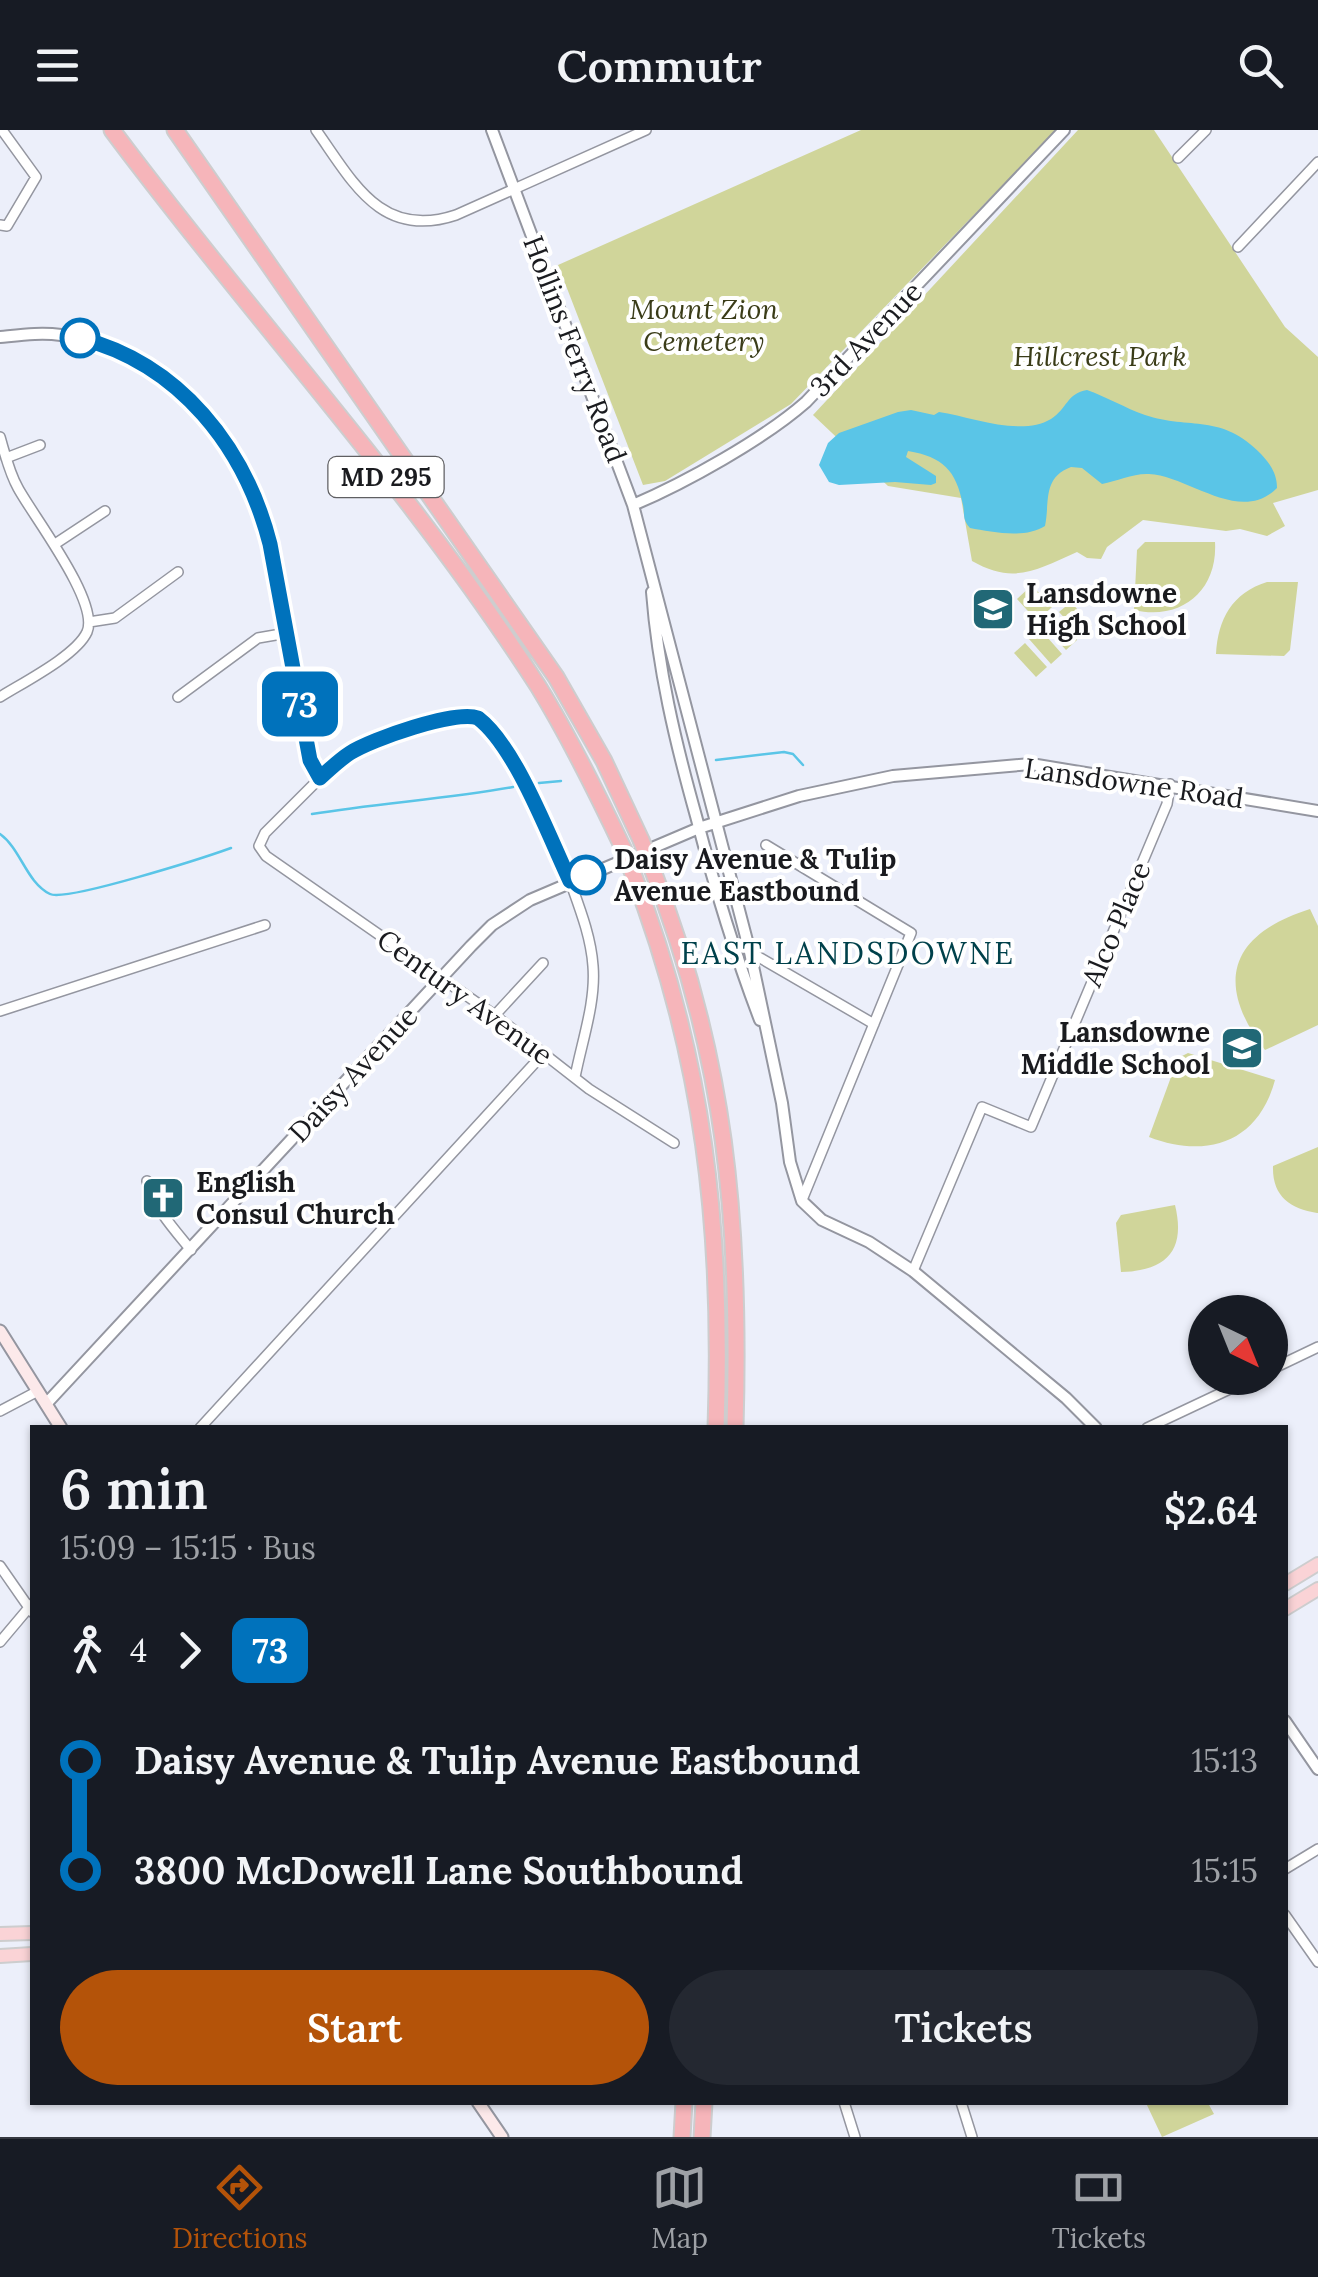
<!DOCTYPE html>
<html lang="en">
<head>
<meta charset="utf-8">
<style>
  :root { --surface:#171b24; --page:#242831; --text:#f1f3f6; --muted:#9ea1a6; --line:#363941; --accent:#b45309 }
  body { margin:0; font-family:Lora,serif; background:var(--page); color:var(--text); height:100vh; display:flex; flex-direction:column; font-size:38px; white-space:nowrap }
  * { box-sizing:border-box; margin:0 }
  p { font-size:32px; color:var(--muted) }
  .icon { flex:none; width:55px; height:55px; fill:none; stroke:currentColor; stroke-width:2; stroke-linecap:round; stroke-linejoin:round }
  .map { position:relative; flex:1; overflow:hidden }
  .drawer { position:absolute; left:30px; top:1295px; width:1258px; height:680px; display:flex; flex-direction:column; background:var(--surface); border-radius:0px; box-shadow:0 2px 8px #0004 }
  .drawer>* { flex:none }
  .badge { padding:0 20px; border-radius:15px; font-size:35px; line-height:65px }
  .needle { width:65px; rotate:137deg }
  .tools { position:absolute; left:1188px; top:1165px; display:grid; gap:20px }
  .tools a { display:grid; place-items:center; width:100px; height:100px; border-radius:50%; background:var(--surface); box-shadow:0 2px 8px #0004; font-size:50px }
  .map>.badge { position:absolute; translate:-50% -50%; box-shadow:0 0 0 5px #fff }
  .legs { display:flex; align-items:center; gap:15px; height:110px; padding:0 30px; font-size:32px }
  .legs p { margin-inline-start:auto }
  .head { display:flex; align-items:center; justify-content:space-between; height:170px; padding:0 30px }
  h1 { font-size:55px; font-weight:600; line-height:75px }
  .primary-button { display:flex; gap:20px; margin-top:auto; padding:20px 30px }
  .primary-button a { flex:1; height:115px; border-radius:60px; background:var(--accent); color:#fff; font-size:40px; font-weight:600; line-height:115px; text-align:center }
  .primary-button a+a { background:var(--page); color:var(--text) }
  ul { padding:0 30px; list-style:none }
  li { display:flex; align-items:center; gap:35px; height:110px; font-size:38px }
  li i { display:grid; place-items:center; width:15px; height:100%; margin:0 12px; background:currentColor }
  li i::after { content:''; width:25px; height:25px; margin:-12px; border:8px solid; border-radius:50%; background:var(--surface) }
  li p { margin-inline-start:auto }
  li:first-child i { background:linear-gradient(#0000 50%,currentColor 0) }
  li:last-child i { background:linear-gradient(currentColor 50%,#0000 0) }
  header { display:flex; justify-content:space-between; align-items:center; height:130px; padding:0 30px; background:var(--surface); font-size:45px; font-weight:600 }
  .tabs { display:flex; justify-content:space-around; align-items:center; height:140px; border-top:2px solid var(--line); background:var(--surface); font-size:28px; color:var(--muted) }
  .tabs a { display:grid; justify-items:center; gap:5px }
  .tabs .on { color:var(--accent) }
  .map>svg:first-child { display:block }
  .green { fill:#d0d59a }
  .water { fill:#5ac5e7 }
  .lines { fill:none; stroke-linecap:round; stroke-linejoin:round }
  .stream { stroke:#5ac5e7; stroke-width:2.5 }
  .minor-casing { stroke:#9496a0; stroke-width:12 }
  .tertiary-casing { stroke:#9496a0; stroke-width:14 }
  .secondary-casing { stroke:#9496a0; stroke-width:15 }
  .primary-casing { stroke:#cdcdce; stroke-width:16 }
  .motorway-casing { stroke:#cdcdce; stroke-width:19 }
  .minor { stroke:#fff; stroke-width:9 }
  .tertiary { stroke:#fff; stroke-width:10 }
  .secondary { stroke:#fce9ea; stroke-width:11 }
  .primary { stroke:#fad3d6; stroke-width:12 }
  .motorway { stroke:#f6b5ba; stroke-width:15 }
  .motorway-bridge-casing { stroke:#cdcdce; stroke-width:19; stroke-linecap:butt }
  .motorway-bridge { stroke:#f6b5ba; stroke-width:15 }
  .line-1-casing { stroke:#fff; stroke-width:22 }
  .line-1 { stroke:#0072bc; stroke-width:15 }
  .stop-1-dot { fill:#fff; stroke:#0072bc; stroke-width:5 }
  .labels { text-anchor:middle; stroke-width:8; stroke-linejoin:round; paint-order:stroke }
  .shield { fill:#fff; stroke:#5f5f62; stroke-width:2.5 }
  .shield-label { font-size:25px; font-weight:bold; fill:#1a1b1f }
  .park-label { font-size:28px; font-style:italic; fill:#3a3c18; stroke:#fff }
  .street-label { font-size:28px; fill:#1a1b1f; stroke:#fff }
  .poi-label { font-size:28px; font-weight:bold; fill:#1a1b1f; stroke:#fff; text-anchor:start }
  .stop-label { font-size:28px; font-weight:bold; fill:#1a1b1f; stroke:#fff; text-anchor:start }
  .neighbourhood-label { font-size:30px; letter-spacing:2.5px; fill:#00414b; stroke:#fff }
</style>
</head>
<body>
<header><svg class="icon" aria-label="menu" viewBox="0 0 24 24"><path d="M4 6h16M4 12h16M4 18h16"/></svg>Commutr<svg class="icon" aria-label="search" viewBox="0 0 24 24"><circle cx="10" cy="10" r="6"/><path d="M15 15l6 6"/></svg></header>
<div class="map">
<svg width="1318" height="2007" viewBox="0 0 1318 2007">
  <rect width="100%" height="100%" fill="#eceffa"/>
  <path class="green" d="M861 0H1056L791 274 665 351 643 355 558 135Z
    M1078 0H1154L1285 197 1318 227V360L1273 373 1285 396 1267 406 1240 399 1226 401 1143 390 1107 417 1101 429 1087 428 1077 422C1036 440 1014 455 972 431L961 368 888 356 813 285Z
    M1145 412H1215C1218 461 1181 491 1134 480L1137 420Z
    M1267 452H1298L1290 520 1284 526 1216 524C1218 489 1232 463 1267 452Z
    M1032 455 1052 477 1037 491 1017 469Z
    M1071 472 1092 496 1081 506 1059 482Z
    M1055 486 1077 510 1066 520 1044 496Z
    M1040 499 1062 524 1051 534 1029 509Z
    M1025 513 1047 537 1036 547 1014 523Z
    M1310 779 1318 796V895L1265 920C1213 852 1231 804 1310 779Z
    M1188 923 1275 950C1258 1013 1206 1029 1149 1007L1178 928Z
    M1318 1017V1083H1317C1290 1079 1272 1066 1273 1036Z
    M1175 1075C1186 1120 1167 1141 1121 1142L1116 1093 1121 1085Z
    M1146 1973H1208L1214 1984 1162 2007Z"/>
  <path class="water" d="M1087 260C1107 267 1125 278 1145 285 1190 300 1222 283 1261 324 1271 335 1277 344 1277 358 1240 395 1189 346 1149 344 1134 343 1117 351 1102 354L1082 338 1071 337C1042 348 1050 372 1045 396 1025 409 992 402 970 398 962 389 965 385 963 375 956 340 943 327 908 321L906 327 936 346V353L931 355 895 352 839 355 829 352 819 335 828 313 839 303 898 282 911 280 934 285 939 282C972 287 1021 307 1051 289 1067 279 1067 263 1087 260Z"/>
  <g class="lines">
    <path class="stream" d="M716 630 784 622 793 624 803 635
      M539 653 561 651
      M312 684C379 673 446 669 513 657
      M0 704C21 719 26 752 50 764 66 772 206 727 231 718"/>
    <g class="minor-casing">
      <path id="minor" d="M316 0C353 52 381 110 456 85L646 0
        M1178 28 1206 0
        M0 95 7 96 36 47 2 0
        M1238 117 1318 32
        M0 307C5 324 9 342 18 358 33 386 100 472 87 502 76 526 22 553 0 567
        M6 328 40 315
        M55 414 105 381
        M89 492 115 488 178 442
        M178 567 258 508 287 503
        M320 648 265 703 259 716 266 726 493 884 589 959 674 1013
        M766 715 911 803 802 1070
        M570 751C580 779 591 807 593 836 596 872 582 911 575 947
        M750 822 874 894
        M0 881 265 795
        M495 885 543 833
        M147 1051C155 1079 173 1098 191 1120
        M913 1141 982 977 1031 997 1167 674 1170 654
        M1270 1240 1318 1217
        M0 1281 38 1261
        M200 1298 544 923
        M1147 1298 1253 1248
        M0 1436 32 1482
        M0 1512 32 1474
        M1285 1739 1318 1719
        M1285 1785 1318 1832
        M844 1972 855 2007
        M961 1972 972 2007"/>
    </g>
    <g class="tertiary-casing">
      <path id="tertiary" d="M492 0 633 375 750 822 782 973 790 1032 802 1071 822 1090 869 1112 913 1141 1066 1268 1096 1298
        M0 207C20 205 41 202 61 205 152 217 229 291 260 376 271 407 275 440 281 473 291 525 301 578 310 631L320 648C331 637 343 626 357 619 379 607 456 580 478 588 516 617 550 707 570 751
        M633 375C685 353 764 309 806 272L1064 0
        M652 462C658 539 675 611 696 686 714 755 734 822 760 890
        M46 1274 471 816 492 795 530 770 699 698 799 666 893 646 1031 634 1318 681
        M1285 1591 1318 1639"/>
    </g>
    <g class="secondary-casing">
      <path id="secondary" d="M0 1201 61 1298
        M478 1972 502 2007"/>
    </g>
    <g class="primary-casing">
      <path id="primary" d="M1285 1454 1318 1434
        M1285 1479 1318 1459
        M0 1804 32 1803
        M0 1826 32 1824"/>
    </g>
    <g class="motorway-casing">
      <path id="motorway" d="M112 0C251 187 412 359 538 556 570 608 597 663 623 718
        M175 0 556 547 604 631 641 710
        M650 733C726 926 741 1092 735 1298
        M632 741C704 927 723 1099 716 1298
        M682 2007 684 1972
        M702 2007 704 1972"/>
    </g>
    <use href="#minor" class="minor"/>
    <use href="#tertiary" class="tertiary"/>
    <use href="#secondary" class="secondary"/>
    <use href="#primary" class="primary"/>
    <use href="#motorway" class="motorway"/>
    <g class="motorway-bridge-casing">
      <path id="motorway-bridge" d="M641 710 650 733
        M623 718 632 741"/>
    </g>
    <use href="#motorway-bridge" class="motorway-bridge"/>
  </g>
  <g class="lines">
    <g class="line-1-casing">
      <path id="line-1" d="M80 208C180 234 245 317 270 414L310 630 320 648C330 639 339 630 350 623 372 609 455 580 478 588 516 617 549 707 570 751L586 745"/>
    </g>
    <use href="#line-1" class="line-1"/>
  </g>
  <defs>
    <g id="school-square" transform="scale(2.25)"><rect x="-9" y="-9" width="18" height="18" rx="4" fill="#216876" stroke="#fff"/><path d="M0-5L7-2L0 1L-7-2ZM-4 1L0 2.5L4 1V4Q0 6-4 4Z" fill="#fff"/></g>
    <g id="church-square" transform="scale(2.25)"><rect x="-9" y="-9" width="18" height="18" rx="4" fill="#216876" stroke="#fff"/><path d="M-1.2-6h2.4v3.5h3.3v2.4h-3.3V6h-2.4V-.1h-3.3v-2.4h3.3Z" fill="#fff"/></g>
  </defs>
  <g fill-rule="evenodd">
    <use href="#school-square" x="993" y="479"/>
    <use href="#school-square" x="1242" y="918"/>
    <use href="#church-square" x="163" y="1068"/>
  </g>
  <g class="stop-1-dot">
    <circle cx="80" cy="208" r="18"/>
    <circle cx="586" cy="745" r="18"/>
  </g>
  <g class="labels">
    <rect class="shield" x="328.5" y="327" width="115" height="40" rx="8"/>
    <g class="shield-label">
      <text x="386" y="356">MD 295</text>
    </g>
    <g class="park-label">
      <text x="704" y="189">Mount Zion<tspan x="704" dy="32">Cemetery</tspan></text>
      <text x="1100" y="236">Hillcrest Park</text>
    </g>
    <g class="street-label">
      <text transform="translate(866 209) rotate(-46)" y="10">3rd Avenue</text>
      <text transform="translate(575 219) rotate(69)" y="10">Hollins Ferry Road</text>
      <text transform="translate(1134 653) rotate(8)" y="10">Lansdowne Road</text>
      <text transform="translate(1116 794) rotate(-67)" y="10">Alco Place</text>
      <text transform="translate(465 867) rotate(36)" y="10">Century Avenue</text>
      <text transform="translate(353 944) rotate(-47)" y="10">Daisy Avenue</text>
    </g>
    <g class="poi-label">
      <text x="1026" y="473">Lansdowne<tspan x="1026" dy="32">High School</tspan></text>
      <text x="1210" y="912" text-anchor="end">Lansdowne<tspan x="1210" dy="32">Middle School</tspan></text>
      <text x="196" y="1062">English<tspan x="196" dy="32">Consul Church</tspan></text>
    </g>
    <g class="stop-label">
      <text x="614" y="739">Daisy Avenue &amp; Tulip<tspan x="614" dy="32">Avenue Eastbound</tspan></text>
    </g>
    <g class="neighbourhood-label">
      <text x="848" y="834">EAST LANDSDOWNE</text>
    </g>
  </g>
</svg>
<div class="tools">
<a><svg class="needle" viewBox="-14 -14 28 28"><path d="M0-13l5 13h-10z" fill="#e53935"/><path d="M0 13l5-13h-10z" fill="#9ea1a6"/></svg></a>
</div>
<b class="badge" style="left:300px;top:574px;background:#0072bc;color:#fff">73</b>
<section class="drawer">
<div class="head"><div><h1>6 min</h1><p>15:09 – 15:15 · Bus</p></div><b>$2.64</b></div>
<div class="legs"><svg class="icon" aria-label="walk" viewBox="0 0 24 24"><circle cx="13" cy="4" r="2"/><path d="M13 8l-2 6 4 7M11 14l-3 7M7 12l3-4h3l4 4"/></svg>4<svg class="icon" aria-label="forward" viewBox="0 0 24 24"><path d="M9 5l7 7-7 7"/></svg><b class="badge" style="background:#0072bc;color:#fff">73</b></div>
<ul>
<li><i style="color:#0072bc"></i><b>Daisy Avenue &amp; Tulip Avenue Eastbound</b><p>15:13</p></li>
<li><i style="color:#0072bc"></i><b>3800 McDowell Lane Southbound</b><p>15:15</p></li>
</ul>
<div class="primary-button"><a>Start</a><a>Tickets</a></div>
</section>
</div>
<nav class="tabs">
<a class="on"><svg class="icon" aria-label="directions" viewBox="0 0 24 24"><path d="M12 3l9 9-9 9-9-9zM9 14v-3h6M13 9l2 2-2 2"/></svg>Directions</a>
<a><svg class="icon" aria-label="map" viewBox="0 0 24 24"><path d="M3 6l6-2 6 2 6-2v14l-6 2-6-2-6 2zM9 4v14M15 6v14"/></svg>Map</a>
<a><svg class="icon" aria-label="tickets" viewBox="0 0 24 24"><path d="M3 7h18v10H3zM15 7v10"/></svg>Tickets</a>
</nav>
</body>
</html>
